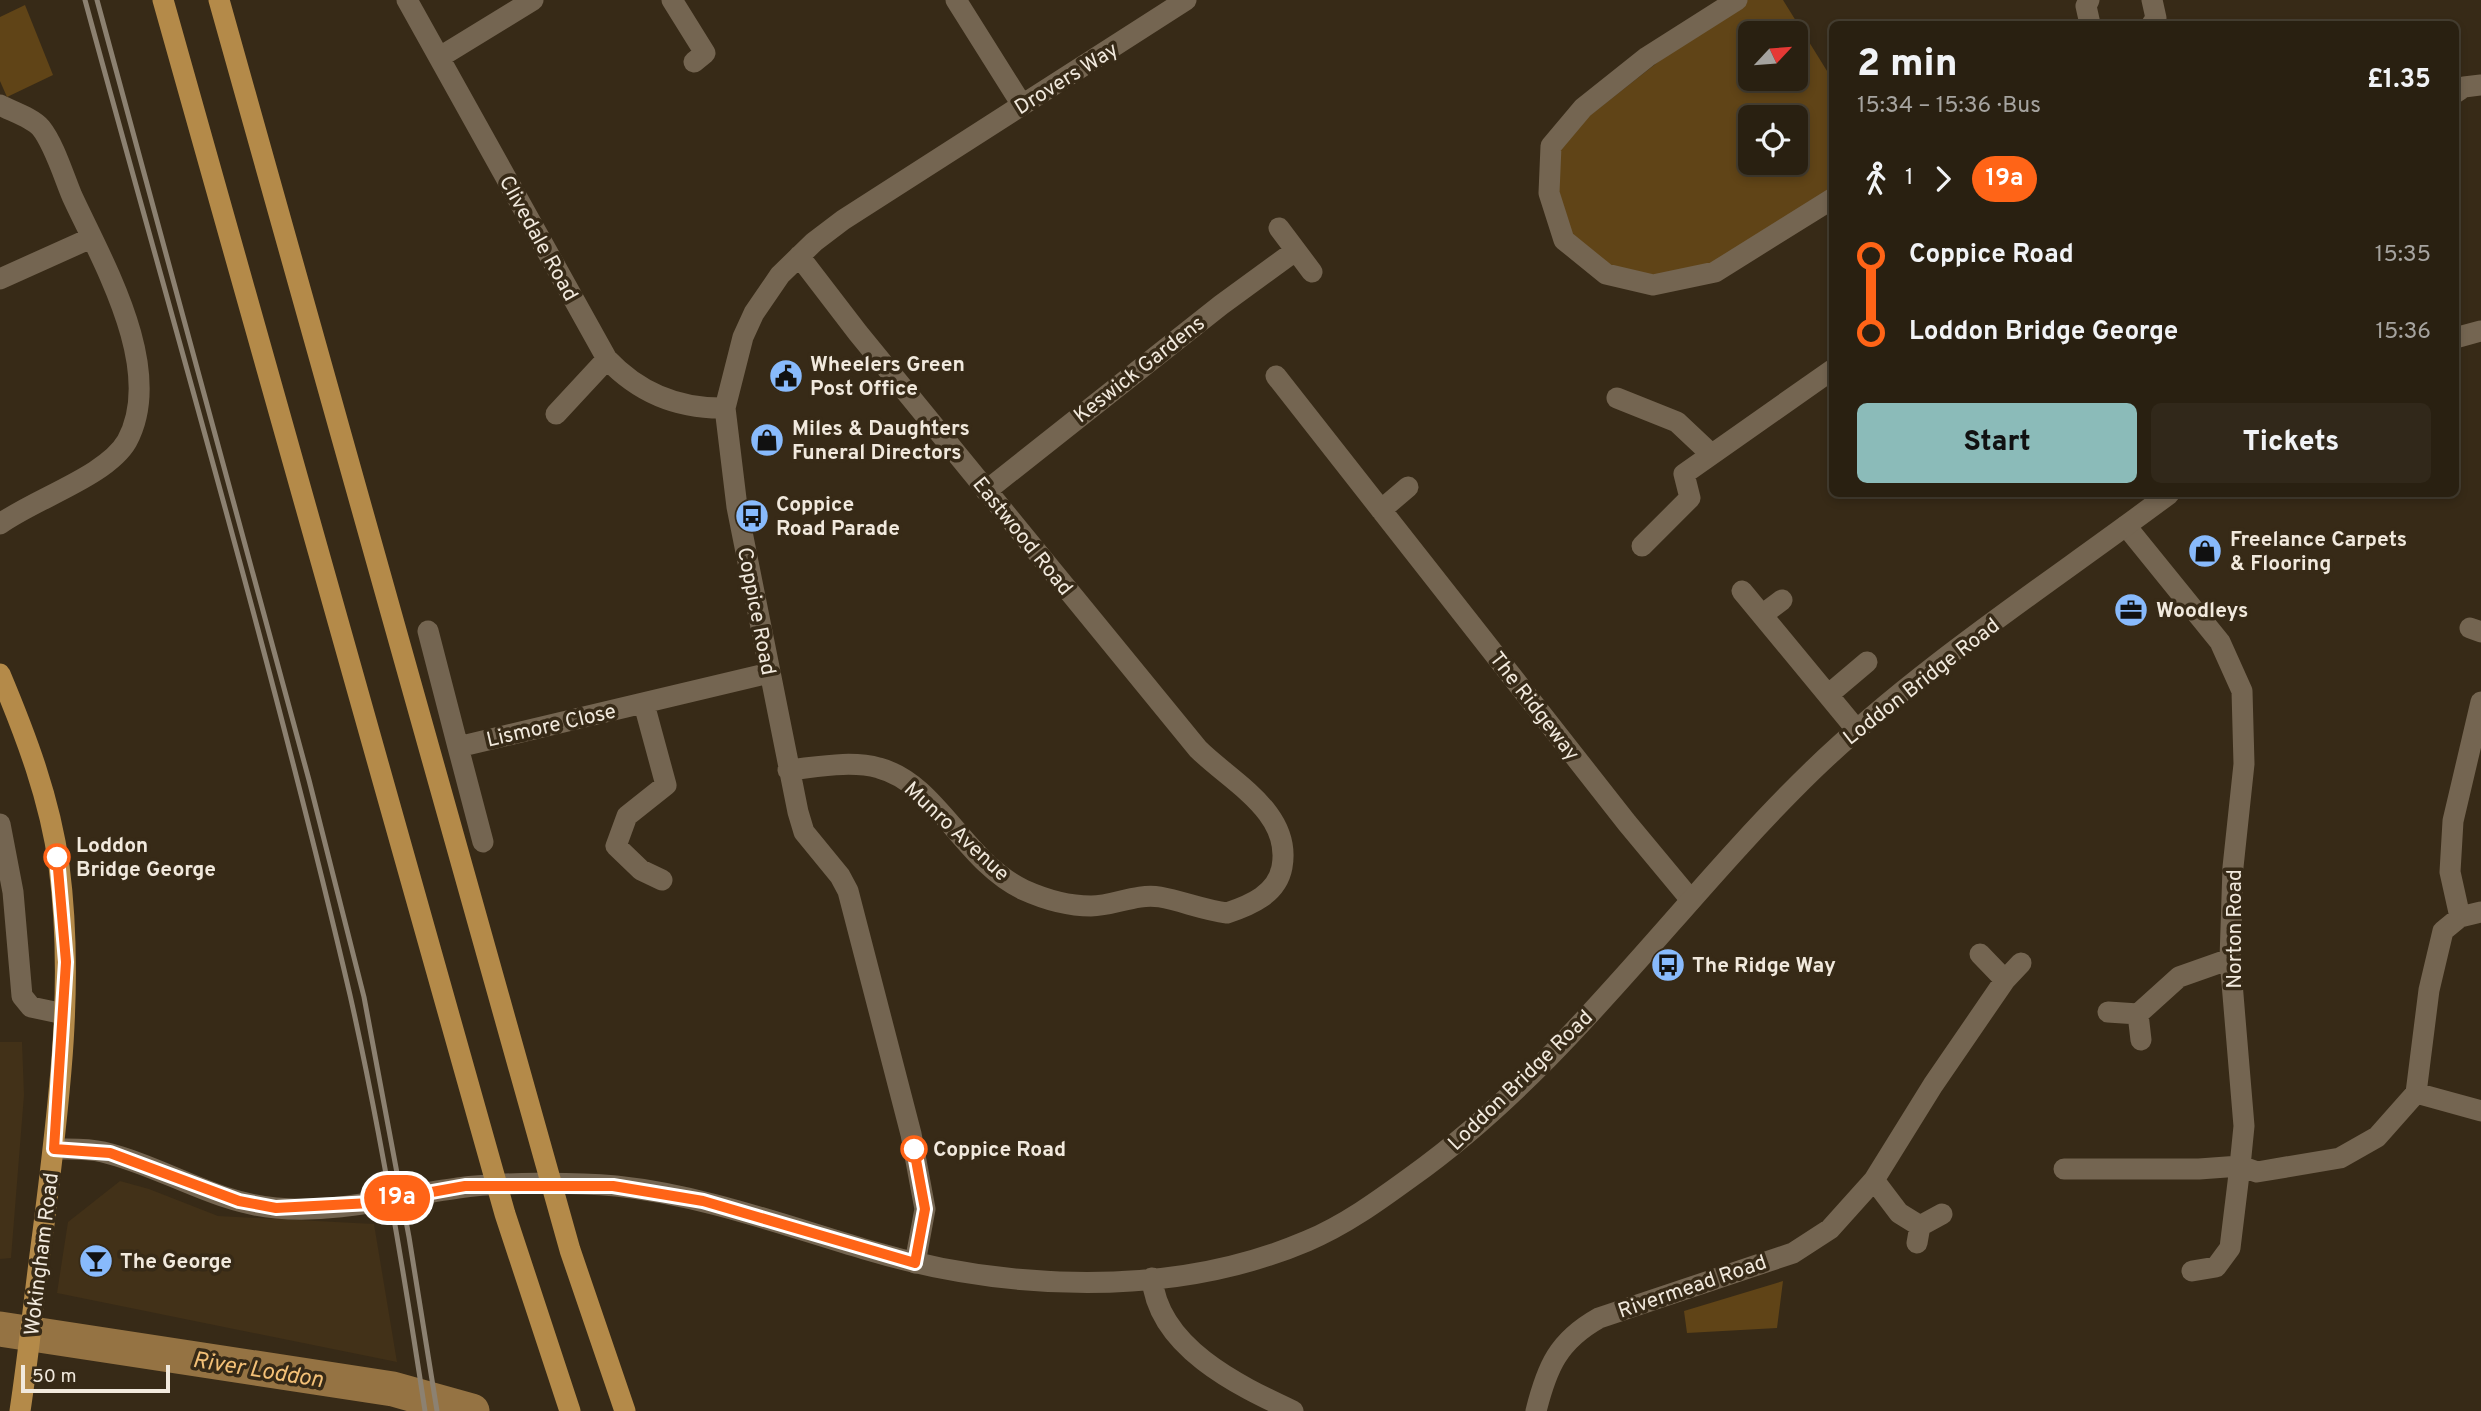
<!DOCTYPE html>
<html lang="en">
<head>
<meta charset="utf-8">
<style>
  :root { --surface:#292011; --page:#31281a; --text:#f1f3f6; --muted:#a5a39f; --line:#453e31; --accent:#8bbbb9 }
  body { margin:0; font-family:Overpass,sans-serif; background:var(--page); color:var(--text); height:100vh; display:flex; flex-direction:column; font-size:26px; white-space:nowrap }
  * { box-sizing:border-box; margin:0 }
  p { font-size:23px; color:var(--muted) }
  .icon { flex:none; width:38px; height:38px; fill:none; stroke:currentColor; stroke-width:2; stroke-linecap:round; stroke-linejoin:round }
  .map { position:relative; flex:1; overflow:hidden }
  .drawer { position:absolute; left:1829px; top:21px; width:630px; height:476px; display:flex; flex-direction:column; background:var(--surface); border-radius:10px; box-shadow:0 4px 10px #0003,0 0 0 2px var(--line) }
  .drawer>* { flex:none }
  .badge { padding:0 14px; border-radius:23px; font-size:24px; line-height:46px }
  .needle { width:46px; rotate:64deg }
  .controls { position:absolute; left:1738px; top:21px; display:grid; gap:14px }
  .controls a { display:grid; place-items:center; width:70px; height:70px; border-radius:10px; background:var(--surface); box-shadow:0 4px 10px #0003,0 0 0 2px var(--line); font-size:35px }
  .scale { position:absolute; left:21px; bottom:18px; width:149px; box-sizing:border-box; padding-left:7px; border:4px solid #f1e9dd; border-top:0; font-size:19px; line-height:24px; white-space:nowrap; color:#f1e9dd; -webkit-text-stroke:5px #372a17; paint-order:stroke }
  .map>.badge { position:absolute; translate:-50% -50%; box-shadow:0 0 0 4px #fff }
  .legs { display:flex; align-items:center; gap:10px; height:77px; padding:0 28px; font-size:23px }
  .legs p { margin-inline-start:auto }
  .headline { display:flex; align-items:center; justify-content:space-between; height:119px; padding:0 28px }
  h1 { font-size:38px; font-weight:800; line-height:52px }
  .cta { display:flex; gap:14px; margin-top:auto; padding:14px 28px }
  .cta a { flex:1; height:80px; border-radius:10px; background:var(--accent); color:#111; font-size:28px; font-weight:800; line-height:80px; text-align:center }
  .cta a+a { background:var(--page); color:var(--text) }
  ul { padding:0 28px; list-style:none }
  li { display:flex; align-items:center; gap:24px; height:77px; font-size:26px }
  li i { display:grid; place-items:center; width:10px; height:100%; margin:0 9px; background:currentColor }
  li i::after { content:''; width:18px; height:18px; margin:-9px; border:5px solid; border-radius:50%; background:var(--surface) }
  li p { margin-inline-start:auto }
  li:first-child i { background:linear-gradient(#0000 50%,currentColor 0) }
  li:last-child i { background:linear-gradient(currentColor 50%,#0000 0) }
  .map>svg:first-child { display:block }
  .built { fill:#423118 }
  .green { fill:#604417; fill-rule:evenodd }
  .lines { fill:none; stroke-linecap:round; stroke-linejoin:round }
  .river { stroke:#957343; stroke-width:35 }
  .street { stroke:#746551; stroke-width:21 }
  .secondary { stroke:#746551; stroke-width:21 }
  .primary { stroke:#b48a49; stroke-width:21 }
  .rail { stroke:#8c8171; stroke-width:5 }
  .line-1-casing { stroke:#fff; stroke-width:16 }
  .line-1 { stroke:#ff6417; stroke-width:10 }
  .stop-1-dot { fill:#fff; stroke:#ff6417; stroke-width:3.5 }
  .labels { text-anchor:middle; stroke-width:7; stroke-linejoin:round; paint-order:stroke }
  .street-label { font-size:21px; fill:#f1e9dd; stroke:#372a17 }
  .poi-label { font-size:21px; font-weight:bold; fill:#f1e9dd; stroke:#372a17; text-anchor:start }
  .stop-label { font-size:21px; font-weight:bold; fill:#f1e9dd; stroke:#372a17; text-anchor:start }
  .water-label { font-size:23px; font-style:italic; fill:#f3c077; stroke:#372a17 }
</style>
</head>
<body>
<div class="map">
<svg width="2481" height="1411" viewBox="0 0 2481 1411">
  <rect width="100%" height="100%" fill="#372a17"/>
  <path class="built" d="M0 1042H22L24 1095 11 1258 0 1259Z
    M120 1181 149 1189 218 1216 374 1224 397 1362 57 1293 68 1222Z"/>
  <path class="green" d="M1737 0H1783L1832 79V199C1768 239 1687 310 1606 274 1592 267 1577 250 1564 240L1551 146ZM1750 33H1796V79H1750ZM1750 117H1796V163H1750Z
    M25 5 53 75 7 97 0 81V17Z
    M1783 1281 1777 1328 1687 1333 1684 1311Z"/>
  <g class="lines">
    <path class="river" d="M0 1329 393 1389 472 1411"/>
    <path class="street" d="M407 0 607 359C639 393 678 409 725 408
      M672 0 705 53 694 62
      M956 0 1022 105
      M1737 0 1647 57 1583 108 1551 146 1549 193 1564 240 1606 274 1653 285 1715 272 1832 199
      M2089 0 2086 6 2090 24
      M2152 24 2156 18 2152 0
      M440 57 533 0
      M2455 93 2464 87 2481 85
      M0 105C11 111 33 118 41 128 54 144 64 177 72 196 102 261 166 369 127 441 107 476 36 498 0 524
      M1279 228 1312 272
      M0 279 91 238
      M1276 376 1627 823 1691 900
      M1617 398 1677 422 1711 454
      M556 414 607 359
      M986 491 1221 305 1295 251
      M1381 510 1408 487
      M2126 526 2220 642 2242 691 2244 764 2233 867 2230 959 2244 1126 2240 1166 2257 1172 2340 1158 2377 1137 2416 1093 2429 990 2443 931 2460 917 2481 912
      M1642 546 1690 498 1684 474 1832 370
      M1742 591 1856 729
      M1762 615 1782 600
      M2470 628 2481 632
      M428 631 458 747
      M1828 695 1867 662
      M644 704 666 785 627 816 616 846 641 870 662 880
      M788 770C817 767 851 760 879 768 937 783 964 862 1024 890 1044 899 1069 906 1091 906 1114 906 1136 893 1160 897 1182 901 1204 910 1227 913 1251 905 1277 894 1282 867 1292 812 1231 782 1198 749L858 333 799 256
      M0 824 13 892 22 996 31 1007 64 1014
      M483 842 458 747 769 673
      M2460 917 2450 872 2453 821 2481 702
      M1980 954 2005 980
      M2108 1012 2138 1014 2179 977 2230 959
      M2138 1014 2141 1040
      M2416 1093 2481 1111
      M2064 1169H2199L2240 1166 2230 1248 2216 1267 2192 1271
      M1874 1180 1899 1213 1920 1226 1917 1243
      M1920 1226 1942 1214
      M915 1263 925 1209 911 1134 848 891 840 876 804 832 798 812 737 507 725 408 743 337 754 313 780 275 814 242 843 220 1186 0
      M1536 1411C1547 1367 1558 1341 1599 1318L1793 1253 1830 1229 1874 1180 1933 1085 2005 980 2021 963"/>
    <path class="secondary" d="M2455 338 2481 331
      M54 1149C70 1149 87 1148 103 1152 162 1166 215 1203 276 1208 337 1214 398 1196 458 1188 500 1182 573 1182 616 1186 702 1195 783 1225 864 1249 1004 1291 1171 1299 1307 1241 1345 1225 1378 1201 1411 1177 1567 1066 1676 903 1813 770 1921 666 2050 583 2169 494
      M1152 1278C1158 1347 1237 1385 1293 1411"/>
    <path class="primary" d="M163 0 505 1214 570 1411
      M219 0 570 1250 625 1411
      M0 674C26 736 50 799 59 866 75 988 58 1111 43 1232 35 1291 29 1351 20 1411"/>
    <path class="rail" d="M85 0C175 331 272 661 350 995 381 1132 404 1272 425 1411
      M97 0 309 780 364 997 409 1237 437 1411"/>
  </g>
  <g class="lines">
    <g class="line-1-casing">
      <path id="line-1" d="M57 857 66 962 54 1149 110 1153 239 1201 276 1208 371 1203 465 1186H613L703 1201 915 1263 925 1209 914 1149"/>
    </g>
    <use href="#line-1" class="line-1"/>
  </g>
  <defs>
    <g id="civic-disc" transform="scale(1.75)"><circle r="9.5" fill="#88bafc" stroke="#372a17"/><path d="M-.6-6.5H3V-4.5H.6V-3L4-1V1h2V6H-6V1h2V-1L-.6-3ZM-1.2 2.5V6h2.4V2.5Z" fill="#111"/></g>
    <g id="shop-disc" transform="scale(1.75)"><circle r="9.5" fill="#88bafc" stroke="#372a17"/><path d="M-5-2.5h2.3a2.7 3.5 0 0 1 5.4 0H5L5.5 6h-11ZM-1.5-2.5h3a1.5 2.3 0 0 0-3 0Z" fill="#111"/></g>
    <g id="bus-disc" transform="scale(1.75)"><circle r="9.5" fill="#88bafc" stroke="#372a17"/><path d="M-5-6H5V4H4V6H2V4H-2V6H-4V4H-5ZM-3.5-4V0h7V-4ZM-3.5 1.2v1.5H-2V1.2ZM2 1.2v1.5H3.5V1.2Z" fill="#111"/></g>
    <g id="office-disc" transform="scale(1.75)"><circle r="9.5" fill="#88bafc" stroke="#372a17"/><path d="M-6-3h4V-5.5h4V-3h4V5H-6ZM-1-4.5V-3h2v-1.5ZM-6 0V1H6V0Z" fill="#111"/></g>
    <g id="bar-disc" transform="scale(1.75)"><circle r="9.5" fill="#88bafc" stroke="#372a17"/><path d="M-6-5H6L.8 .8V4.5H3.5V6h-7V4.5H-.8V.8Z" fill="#111"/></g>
  </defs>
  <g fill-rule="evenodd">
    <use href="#civic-disc" x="786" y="376"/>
    <use href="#shop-disc" x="767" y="440"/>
    <use href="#bus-disc" x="752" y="516"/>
    <use href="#shop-disc" x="2205" y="551"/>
    <use href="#office-disc" x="2131" y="610"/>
    <use href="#bus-disc" x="1668" y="965"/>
    <use href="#bar-disc" x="96" y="1261"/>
  </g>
  <g class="stop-1-dot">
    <circle cx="57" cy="857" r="12"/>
    <circle cx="914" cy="1149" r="12"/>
  </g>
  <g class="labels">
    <g class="street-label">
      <text transform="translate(1066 78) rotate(-32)" y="7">Drovers Way</text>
      <text transform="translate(539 238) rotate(61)" y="7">Clivedale Road</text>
      <text transform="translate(1139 369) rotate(-38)" y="7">Keswick Gardens</text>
      <text transform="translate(1023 536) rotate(51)" y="7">Eastwood Road</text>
      <text transform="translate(757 611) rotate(79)" y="7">Coppice Road</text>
      <text transform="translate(1921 681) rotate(-38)" y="7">Loddon Bridge Road</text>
      <text transform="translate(1535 706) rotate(52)" y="7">The Ridgeway</text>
      <text transform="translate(551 725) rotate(-13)" y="7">Lismore Close</text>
      <text transform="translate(957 831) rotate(43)" y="7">Munro Avenue</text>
      <text transform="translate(2234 929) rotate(-90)" y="7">Norton Road</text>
      <text transform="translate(1520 1080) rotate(-44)" y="7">Loddon Bridge Road</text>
      <text transform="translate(41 1254) rotate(-83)" y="7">Wokingham Road</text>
      <text transform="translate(1692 1286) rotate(-19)" y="7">Rivermead Road</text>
    </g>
    <g class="poi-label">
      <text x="810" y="371">Wheelers Green<tspan x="810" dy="24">Post Office</tspan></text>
      <text x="792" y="435">Miles &amp; Daughters<tspan x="792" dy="24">Funeral Directors</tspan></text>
      <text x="776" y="511">Coppice<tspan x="776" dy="24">Road Parade</tspan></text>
      <text x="2230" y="546">Freelance Carpets<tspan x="2230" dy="24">&amp; Flooring</tspan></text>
      <text x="2156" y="617">Woodleys</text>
      <text x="1692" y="972">The Ridge Way</text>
      <text x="120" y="1268">The George</text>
    </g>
    <g class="stop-label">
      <text x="76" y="852">Loddon<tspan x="76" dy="24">Bridge George</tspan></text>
      <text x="933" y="1156">Coppice Road</text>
    </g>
    <g class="water-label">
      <text transform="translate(258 1369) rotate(9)" y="8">River Loddon</text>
    </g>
  </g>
</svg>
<div class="controls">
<a><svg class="needle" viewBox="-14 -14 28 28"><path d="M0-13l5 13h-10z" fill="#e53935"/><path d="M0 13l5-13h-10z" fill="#a5a39f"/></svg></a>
<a><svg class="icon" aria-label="locate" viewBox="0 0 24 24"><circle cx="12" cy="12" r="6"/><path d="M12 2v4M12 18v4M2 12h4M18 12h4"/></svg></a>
</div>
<div class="scale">50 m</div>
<b class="badge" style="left:397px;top:1198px;background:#ff6417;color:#fff">19a</b>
<section class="drawer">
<div class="headline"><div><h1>2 min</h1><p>15:34 – 15:36 · Bus</p></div><b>£1.35</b></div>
<div class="legs"><svg class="icon" aria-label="walk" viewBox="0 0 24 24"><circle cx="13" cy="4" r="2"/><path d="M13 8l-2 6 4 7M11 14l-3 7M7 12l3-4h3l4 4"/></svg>1<svg class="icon" aria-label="forward" viewBox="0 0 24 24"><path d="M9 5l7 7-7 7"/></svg><b class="badge" style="background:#ff6417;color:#fff">19a</b></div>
<ul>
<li><i style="color:#ff6417"></i><b>Coppice Road</b><p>15:35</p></li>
<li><i style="color:#ff6417"></i><b>Loddon Bridge George</b><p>15:36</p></li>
</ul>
<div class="cta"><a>Start</a><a>Tickets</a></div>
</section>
</div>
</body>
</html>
